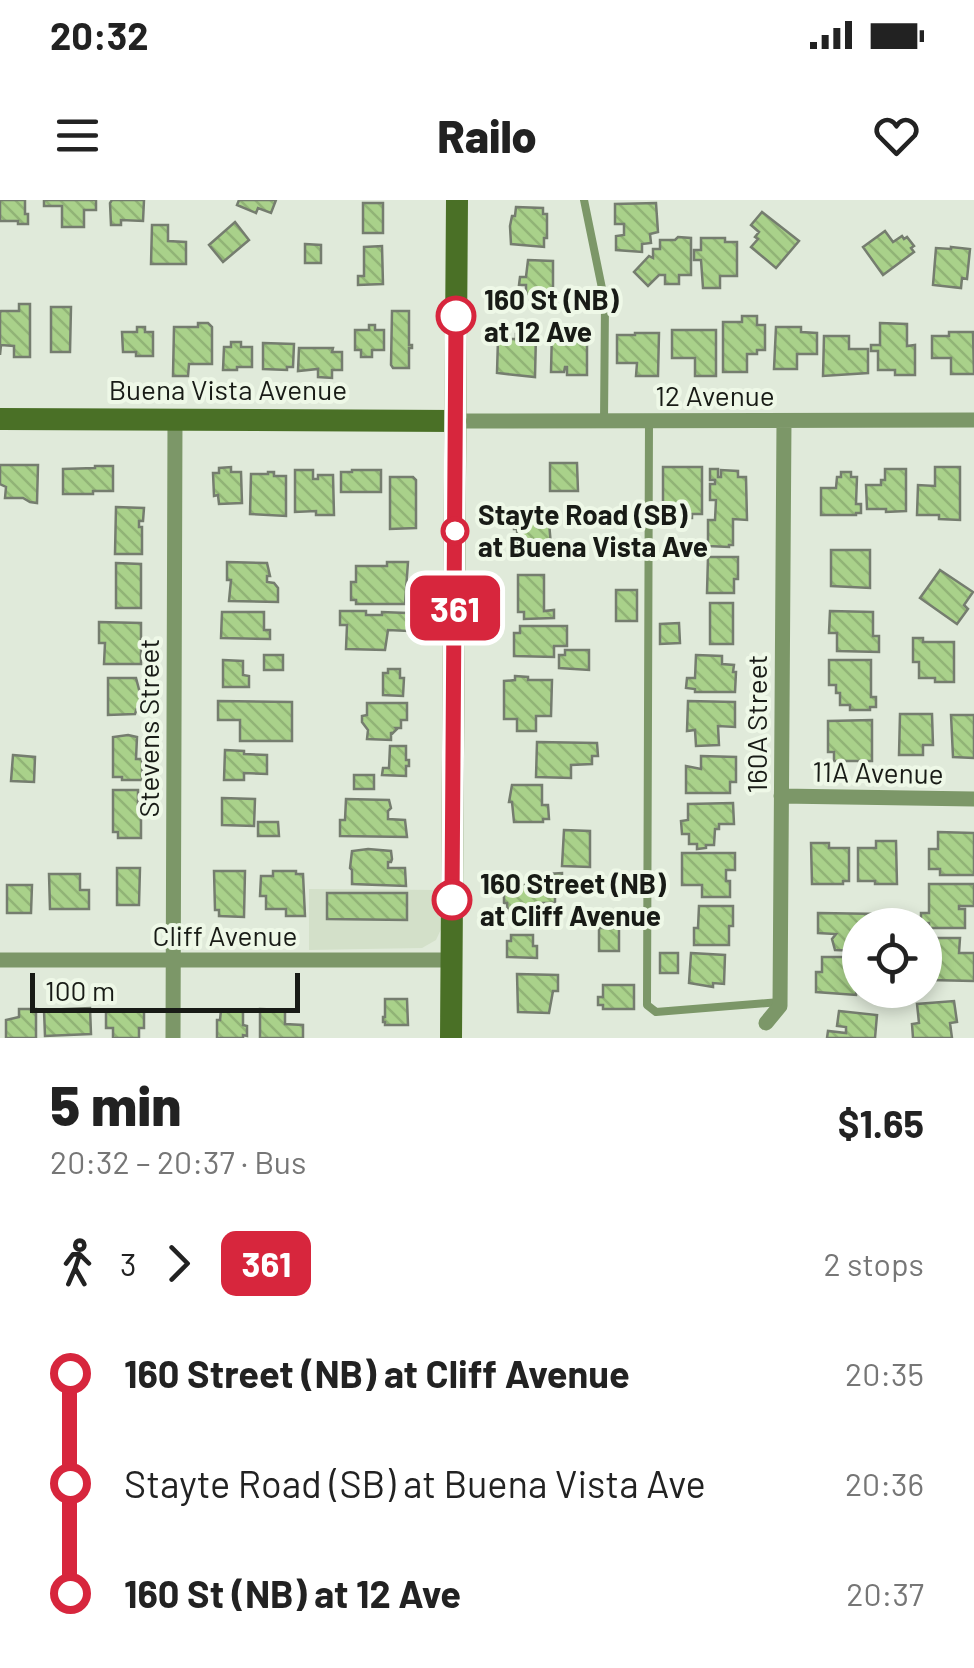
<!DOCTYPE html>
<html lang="en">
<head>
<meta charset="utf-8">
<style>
  :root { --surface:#fff; --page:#f6f6f6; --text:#222; --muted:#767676 }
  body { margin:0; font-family:Barlow,sans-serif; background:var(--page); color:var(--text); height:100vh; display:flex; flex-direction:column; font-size:38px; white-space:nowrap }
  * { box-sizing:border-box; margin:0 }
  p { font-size:32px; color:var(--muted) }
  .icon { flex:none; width:55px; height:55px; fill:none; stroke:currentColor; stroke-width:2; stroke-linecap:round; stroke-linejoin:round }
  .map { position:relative; height:838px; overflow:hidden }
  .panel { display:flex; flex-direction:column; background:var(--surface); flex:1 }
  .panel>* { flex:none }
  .badge { padding:0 20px; border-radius:15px; font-size:35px; line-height:65px }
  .controls { position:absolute; left:842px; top:708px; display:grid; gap:20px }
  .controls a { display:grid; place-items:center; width:100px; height:100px; border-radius:50%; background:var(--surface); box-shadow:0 5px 15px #0003; font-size:50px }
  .scale { position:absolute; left:30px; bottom:25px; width:270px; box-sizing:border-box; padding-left:10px; border:5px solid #181b16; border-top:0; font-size:28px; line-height:35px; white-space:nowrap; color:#181b16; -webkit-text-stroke:8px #eef8e7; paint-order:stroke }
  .map>.badge { position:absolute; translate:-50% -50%; box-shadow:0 0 0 5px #fff }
  .legs { display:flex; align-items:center; gap:15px; height:110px; padding:0 50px; font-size:32px }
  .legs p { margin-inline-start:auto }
  .head { display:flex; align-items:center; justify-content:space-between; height:170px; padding:0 50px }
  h1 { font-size:55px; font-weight:800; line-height:75px }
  ul { padding:0 50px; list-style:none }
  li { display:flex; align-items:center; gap:35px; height:110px; font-size:38px }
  li i { display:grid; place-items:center; width:15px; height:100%; margin:0 12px; background:currentColor }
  li i::after { content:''; width:25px; height:25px; margin:-12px; border:8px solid; border-radius:50%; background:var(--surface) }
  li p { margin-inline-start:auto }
  li:first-child i { background:linear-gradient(#0000 50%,currentColor 0) }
  li:last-child i { background:linear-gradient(currentColor 50%,#0000 0) }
  .status { display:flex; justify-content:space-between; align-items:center; height:70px; padding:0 50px; background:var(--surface); direction:ltr }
  .status svg { height:28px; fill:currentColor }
  header { display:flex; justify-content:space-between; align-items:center; height:130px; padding:0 50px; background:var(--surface); font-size:45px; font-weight:800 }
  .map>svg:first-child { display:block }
  .built { fill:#d3e0c9 }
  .building { fill:url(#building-back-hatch); stroke:#757d6f; stroke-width:2.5 }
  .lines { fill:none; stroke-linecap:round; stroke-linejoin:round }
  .lane { stroke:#7c9768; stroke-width:8 }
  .street { stroke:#7c9768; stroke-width:15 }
  .secondary { stroke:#4a7026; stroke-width:22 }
  .line-1-casing { stroke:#fff; stroke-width:22 }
  .line-1 { stroke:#d7263d; stroke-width:15 }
  .stop-1-dot { fill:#fff; stroke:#d7263d; stroke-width:5 }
  .labels { text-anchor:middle; stroke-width:8; stroke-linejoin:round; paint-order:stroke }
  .stop-label { font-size:28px; font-weight:bold; fill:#181b16; stroke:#eef8e7; text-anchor:start }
  .street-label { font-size:28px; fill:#181b16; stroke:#eef8e7 }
</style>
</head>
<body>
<div class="status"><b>20:32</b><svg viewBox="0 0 49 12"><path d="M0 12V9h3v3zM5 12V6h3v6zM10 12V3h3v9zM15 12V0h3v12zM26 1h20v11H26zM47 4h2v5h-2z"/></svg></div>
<header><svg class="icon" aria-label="menu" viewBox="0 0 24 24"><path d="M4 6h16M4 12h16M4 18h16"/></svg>Railo<svg class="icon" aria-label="heart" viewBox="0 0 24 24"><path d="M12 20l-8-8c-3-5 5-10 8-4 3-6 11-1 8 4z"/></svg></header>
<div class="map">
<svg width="974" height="838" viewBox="0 0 974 838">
  <defs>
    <pattern id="building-back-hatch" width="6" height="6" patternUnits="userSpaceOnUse" patternTransform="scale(2.5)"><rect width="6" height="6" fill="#a9d18a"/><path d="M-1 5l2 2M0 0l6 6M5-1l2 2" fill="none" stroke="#91b376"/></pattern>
  </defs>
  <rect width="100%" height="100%" fill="#e0eada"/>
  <path class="built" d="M309 689 444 690 443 725 436 740 422 748 309 750Z"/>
  <path class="building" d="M0 0H25V14H28V24H18V21H0Z
    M44 0H96V10H84V27H62V6H44Z
    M112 0H144L143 21 121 20V25H111L110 3Z
    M239 0H276L271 13 258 8 256 13 237 5Z
    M363 3H383V33H363Z
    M656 3 658 32 650 34 651 43 642 44V52L616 50V36L624 35V24H615V4Z
    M516 7 543 8V14H547V38H544V47L511 44 510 26 512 16H515Z
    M762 12 799 41 776 68 751 47 758 39 755 37 759 32 751 25Z
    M235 22 249 40 223 62 209 45Z
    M152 25H168V41L186 42V64H151Z
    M885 31 893 42 902 36 904 39 907 37 914 46 911 48 914 52 883 75 863 47Z
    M678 37 691 38V75H679V84H665V75H659L648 86 634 72 649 56 653 58V49H660V40H675Z
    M701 38H725V42H737V76H720V88H703L701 60H694V50H701Z
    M305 44 321 45V63H305Z
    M382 46 383 84 358 85V76H364V47Z
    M951 47 970 49 967 79 962 78 961 88 933 85 936 48 951 49Z
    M528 60 553 61V94H526V85H519L520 77H526Z
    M19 104H30V157H14V146L1 145 0 155V113L1 111H19Z
    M51 107H71L70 152H51Z
    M392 111H409V145H412V148H409V168H393L391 165Z
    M742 116H757V125H765V150H757V154H747V172H723V122H742Z
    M198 123H208L212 127V164H189L188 176H173L174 127H198Z
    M880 123 907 124V146L915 145V175H895V170H878V151H871V145H880Z
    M369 125H375V130H384V150H372V157H361V150H355V130H369Z
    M137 127H145V132H153V156H136V152H123L122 132H137Z
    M776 127H801V132L817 133V154H797V169H774Z
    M552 130 587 131V175H567V167H565L564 172H551Z
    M672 130H716V176H695V158H672Z
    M949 132H973L974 174H951V158H932V136H949Z
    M635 133H659L658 176H636L637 163H617V135H635Z
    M516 134H536L535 177 497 173 498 139H516Z
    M824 136H849V149H868V173L823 176Z
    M231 142H241V147H252V167H237V170H223L224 147H231Z
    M263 143 294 144 293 167H287V170L263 169Z
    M299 148H333L332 152H342V170H332V178L318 177V169L298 171Z
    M550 263H577L578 291H550Z
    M0 265H38L37 303 30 302 23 298H5L6 287 0 284Z
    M95 266H113V291H93V294H63V269L95 268Z
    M231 267V272H241L242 303 219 304 218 295 214 296 213 273H219V268Z
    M663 267H702V314H692V318H679L678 314 663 315Z
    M935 267H960V320L939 319V315H917L918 285 935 286Z
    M710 269H718V277H721V270L738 271V277H746L747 320 733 319V345H729V347L708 346V320H715L716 300H710V284H715V280H710Z
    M885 269H906V311L886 312V309H867L866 285H881V280H885Z
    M295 270H313V279H318V275H333L334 315H316V311L295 312Z
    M352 270H381V292H341V272H352Z
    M268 272H274V276H286V316L250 314 251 274H268Z
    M841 272H851V277H857L856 304H861V313H856V315H821V288H836L837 277H841Z
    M390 277H413L416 280V328L390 329Z
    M116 307 144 308 143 321H139V327H142V354H115Z
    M514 311H548L549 313H553V322H549L551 346H549V354L518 355 517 329H514Z
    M831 350H870V388L831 386Z
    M708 357H738V379H734V393H707Z
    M227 362 267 363 270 376H267V382L274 383 278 388V402L229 401 231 380H227Z
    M387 362H408L405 404H356V400H351V382H356V366H387Z
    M116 363 141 364V408H116Z
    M940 370 973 392 964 405 968 409 957 424 920 398Z
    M518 375H544V411L554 410V418L524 419V412H518Z
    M616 390H637V421H616Z
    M710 403H733V444H710Z
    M340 411H366V415H382V412L407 413 408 431 388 430 385 450 346 449 347 425H340Z
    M830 411 873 412V436H879V452L837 451V433H829Z
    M222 412H264V430H270V439L221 438Z
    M99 422 141 423V464H104L105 443H99Z
    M679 423 680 443 660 444V424Z
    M520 426H567V446H554V457L514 456V433H520Z
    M913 438H923V442H954V482H935V478H919V462H913Z
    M565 450H589V470L559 468V455H565Z
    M264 455H283V470H264Z
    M696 455 722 456V464L734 465 733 472H736L735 492H695V489L686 488 687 478H695Z
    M223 460 243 461V475L249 476V487H223Z
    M829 460H871V497H876V507H870V510H850V505H840V493H836V485H829Z
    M388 469H400V478H404L403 496 383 495V473H388Z
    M515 476 528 477V480H552L551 516H536V531H517V519H504V481L515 480Z
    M108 478H136L141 497 135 514 108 515Z
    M218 501 292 502V541H240V520H218Z
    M688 501 735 502V527L718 526 719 545 696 546 695 530 687 531Z
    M367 503H407V520H401V528H396L397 529 392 534 391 532V540L367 539 368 530 362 522V516L367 515Z
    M900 514H932L933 545H923V555H899Z
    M951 515H974V558L953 557Z
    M872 520V561H834V552H828V521Z
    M128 535 137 537 136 559H142V580H122V577H113V537Z
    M537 542 597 543 598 556H592V564L571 565V578L536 577Z
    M390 546H406V560H409V566H406V576L382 575 383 568H389Z
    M225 550 244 551V554L267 555V574L244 573V580H224Z
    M13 555 35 557 34 582 11 581Z
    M701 556 736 557V582H730V593H686V566L701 569Z
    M354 575H374V589H354Z
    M512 585H542V605H548L549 619H543V622H514L512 602H509Z
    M113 590H138V609H141V615H138H141V638H118V632H113Z
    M222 598 255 599 254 626 222 625Z
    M346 599 389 600 391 608 388 611V619L405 620 407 637 340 636V620H345Z
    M733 603 734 624H719V629H715L714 645H706V648L697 649V644H689V634H682L681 621 688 620V604Z
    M258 622H278L279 636H258Z
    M564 630 590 631V667L562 666Z
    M938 632 974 633V675H940V669H929V649H938Z
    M876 641H896L897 684H875V681H858V648H876Z
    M811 643H829V648H849V681H843V684H812Z
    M368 649 391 651 392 659 391 662H388V668H405L406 686 352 684V670L350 668 352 651Z
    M682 653H735V670H726V681H730V697H702V685H682Z
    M117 668H140L139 705H117Z
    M214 671H245L244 717 219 716V710H215Z
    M273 671H296V674H303L305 716H286V709H266V696H260L261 676H273Z
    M562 673V686H555V703H543V712H508L507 703H504V685H546V674Z
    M49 674H80V690H89V709H50Z
    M929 684H974V706H959V709H965V728H929V723H921V713H929Z
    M7 685H32L31 713H7Z
    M327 693H407V720L327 719Z
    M699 706H733V726H729V745H694V728H698Z
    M818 713 883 714V725H860V751L835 750 832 739 836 734 818 733Z
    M599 728H619V751H599Z
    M511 735H533V746H537V758L507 757V741H511Z
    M937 738H960L959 753H974V781L930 780V776H925V759H930V753H937Z
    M660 753H678V773H660Z
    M691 753 725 755 724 784 713 783V787L689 783Z
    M822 757H857L856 795 816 792V772H822Z
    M517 774 558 775V791H553L549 813 518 812Z
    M603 785H634V809H603V805H598V797H603Z
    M385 799H407L408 825H385V822H383V817H385Z
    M954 801 957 822 950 823 952 838H913L912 824 919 823 917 804Z
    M90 808 91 834 45 836 44 810Z
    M19 809H36V838H6V820L19 817Z
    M260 809 285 810V824L303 825V838H260Z
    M106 810 144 811V828H139V838H113V828H106Z
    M221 810 243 811V825L247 826V836L243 835V838H217V820H220Z
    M839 811 877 815 875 838H827L828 831 846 833V827L837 826Z"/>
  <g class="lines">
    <path class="lane" d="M584 0 605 103 604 221
      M649 221 647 805 656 812 780 802"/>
    <path class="street" d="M456 221 974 220
      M781 596 974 599
      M0 760H451
      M766 823 780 806 784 221
      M173 838 175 219"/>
    <path class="secondary" d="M0 219 456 221
      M451 838 457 0"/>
  </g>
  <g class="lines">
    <g class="line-1-casing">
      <path id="line-1" d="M452 700 456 116"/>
    </g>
    <use href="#line-1" class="line-1"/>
  </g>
  <g class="stop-1-dot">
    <circle cx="456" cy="116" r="18"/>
    <circle cx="455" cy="331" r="12"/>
    <circle cx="452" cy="700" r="18"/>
  </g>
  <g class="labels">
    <g class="stop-label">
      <text x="484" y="110">160 St (NB)<tspan x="484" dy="32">at 12 Ave</tspan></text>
      <text x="478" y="325">Stayte Road (SB)<tspan x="478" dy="32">at Buena Vista Ave</tspan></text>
      <text x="480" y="694">160 Street (NB)<tspan x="480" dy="32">at Cliff Avenue</tspan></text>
    </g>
    <g class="street-label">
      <text x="228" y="200">Buena Vista Avenue</text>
      <text x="715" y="206">12 Avenue</text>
      <text transform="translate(757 524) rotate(-90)" y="10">160A Street</text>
      <text transform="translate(149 528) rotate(-90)" y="10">Stevens Street</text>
      <text transform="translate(878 573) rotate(1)" y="10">11A Avenue</text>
      <text x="225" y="746">Cliff Avenue</text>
    </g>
  </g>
</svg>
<div class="controls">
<a><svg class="icon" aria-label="locate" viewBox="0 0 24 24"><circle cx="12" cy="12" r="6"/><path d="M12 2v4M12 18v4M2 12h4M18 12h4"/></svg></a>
</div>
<div class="scale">100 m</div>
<b class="badge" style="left:455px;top:408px;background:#d7263d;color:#fff">361</b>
</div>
<section class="panel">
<div class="head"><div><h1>5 min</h1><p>20:32 – 20:37 · Bus</p></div><b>$1.65</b></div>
<div class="legs"><svg class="icon" aria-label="walk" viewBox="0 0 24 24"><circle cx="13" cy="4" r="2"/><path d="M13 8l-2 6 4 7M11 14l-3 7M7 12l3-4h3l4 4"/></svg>3<svg class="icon" aria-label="forward" viewBox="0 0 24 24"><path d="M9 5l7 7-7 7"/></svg><b class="badge" style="background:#d7263d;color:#fff">361</b><p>2 stops</p></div>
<ul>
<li><i style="color:#d7263d"></i><b>160 Street (NB) at Cliff Avenue</b><p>20:35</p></li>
<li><i style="color:#d7263d"></i><span>Stayte Road (SB) at Buena Vista Ave</span><p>20:36</p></li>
<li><i style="color:#d7263d"></i><b>160 St (NB) at 12 Ave</b><p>20:37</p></li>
</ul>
</section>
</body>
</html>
